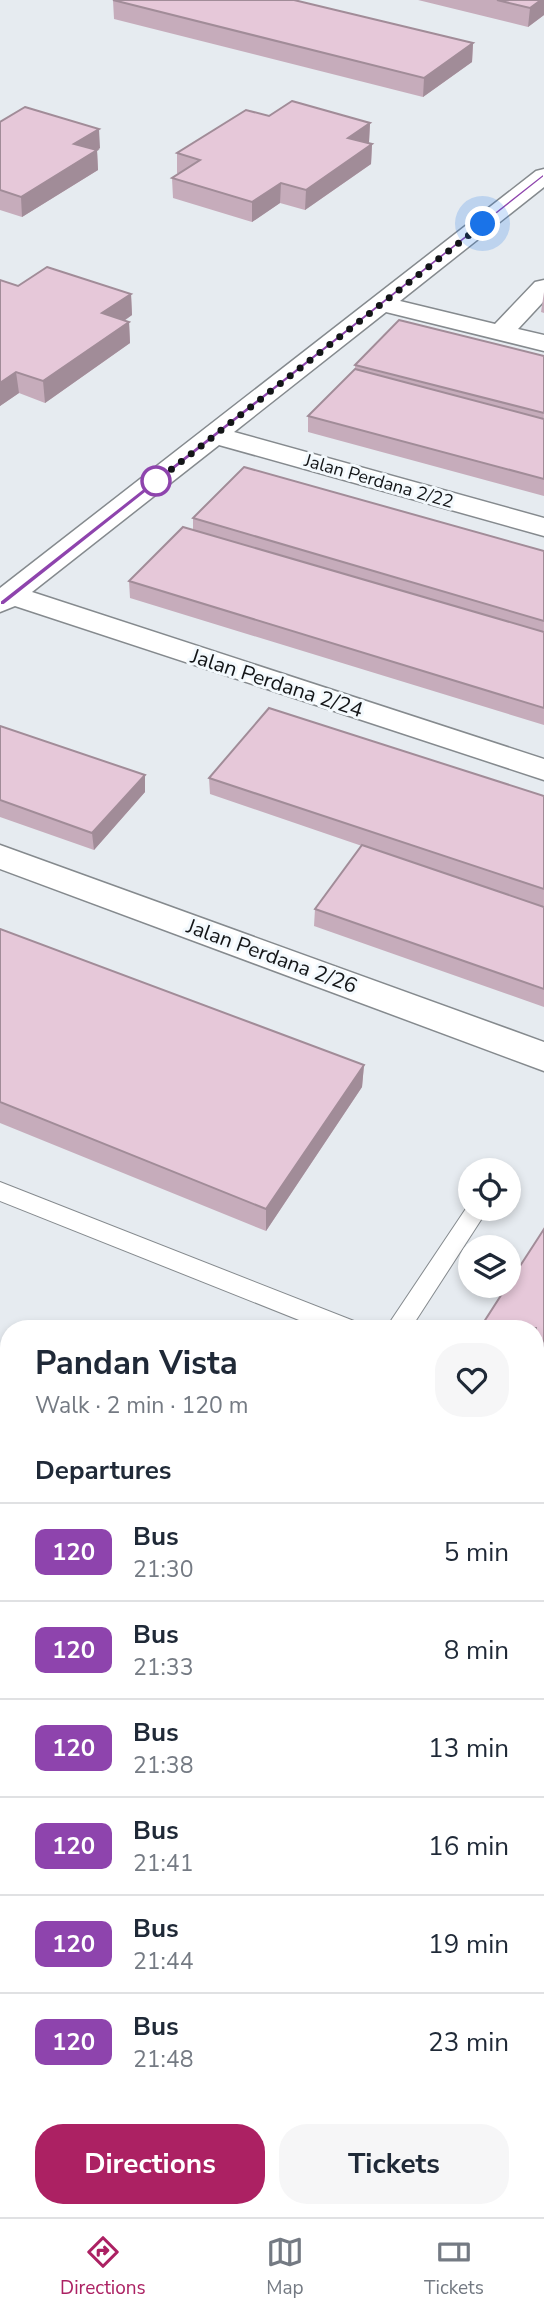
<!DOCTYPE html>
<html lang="en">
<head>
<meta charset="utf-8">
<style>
  :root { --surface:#fff; --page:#f6f6f7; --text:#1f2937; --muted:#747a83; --line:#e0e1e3; --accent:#ac2163 }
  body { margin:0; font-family:"Nunito Sans",sans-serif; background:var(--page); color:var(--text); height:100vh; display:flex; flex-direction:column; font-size:26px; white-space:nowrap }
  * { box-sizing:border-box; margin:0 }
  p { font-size:23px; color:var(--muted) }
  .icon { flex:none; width:38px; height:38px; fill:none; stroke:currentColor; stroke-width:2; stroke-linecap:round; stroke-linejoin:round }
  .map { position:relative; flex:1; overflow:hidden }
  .details { position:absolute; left:0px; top:1320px; width:544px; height:898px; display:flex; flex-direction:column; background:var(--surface); border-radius:28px 28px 0 0; box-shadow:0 4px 10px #0003 }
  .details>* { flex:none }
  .badge { padding:0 14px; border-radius:10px; font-size:24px; line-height:46px }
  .controls { position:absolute; left:458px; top:1158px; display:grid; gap:14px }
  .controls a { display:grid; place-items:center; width:63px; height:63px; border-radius:50%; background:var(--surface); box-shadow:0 4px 10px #0003; font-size:35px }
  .you { position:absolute; width:35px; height:35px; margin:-18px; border:5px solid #fff; border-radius:50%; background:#1a73e8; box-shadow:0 0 0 10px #1a73e833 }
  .map>.badge { position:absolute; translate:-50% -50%; box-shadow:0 0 0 4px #fff }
  h2 { padding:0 35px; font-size:26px; line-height:63px }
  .round { display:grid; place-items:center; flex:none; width:74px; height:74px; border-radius:28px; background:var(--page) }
  .headline { display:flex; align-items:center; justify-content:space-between; height:119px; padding:0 35px }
  h1 { font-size:33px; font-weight:700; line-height:52px }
  .button { display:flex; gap:14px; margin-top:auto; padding:14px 35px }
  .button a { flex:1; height:80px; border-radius:28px; background:var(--accent); color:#fff; font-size:28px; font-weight:700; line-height:80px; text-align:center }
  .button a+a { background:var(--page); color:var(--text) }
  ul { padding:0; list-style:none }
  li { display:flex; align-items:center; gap:21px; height:98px; padding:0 35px; border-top:2px solid var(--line) }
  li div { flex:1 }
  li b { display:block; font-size:26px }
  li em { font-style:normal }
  li .badge { min-width:77px; font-weight:700; text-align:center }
  .tab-bar { display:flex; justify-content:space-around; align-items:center; height:98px; border-top:2px solid var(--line); background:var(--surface); font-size:19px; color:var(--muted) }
  .tab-bar a { display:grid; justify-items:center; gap:4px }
  .tab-bar .current { color:var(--accent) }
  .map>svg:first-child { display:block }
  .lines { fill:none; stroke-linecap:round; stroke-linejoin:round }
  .service-casing { stroke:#858a8e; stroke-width:2 }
  .minor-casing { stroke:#858a8e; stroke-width:3 }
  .service { fill:#fff; fill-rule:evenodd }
  .minor { fill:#fff; fill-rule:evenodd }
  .wall { fill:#c6acbb }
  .shaded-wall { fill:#a18c98 }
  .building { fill:#e6c8d9; stroke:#a18c98; stroke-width:2 }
  .line { fill:#8e44ad; stroke:#fff; stroke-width:2 }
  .walk { stroke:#131517; stroke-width:7; stroke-dasharray:0 12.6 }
  .stop-dot { fill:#fff; stroke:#8e44ad; stroke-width:3.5 }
  .labels { text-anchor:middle; stroke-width:6; stroke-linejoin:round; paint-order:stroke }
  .far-street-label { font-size:18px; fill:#131517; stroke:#f3f9fd }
  .street-label { font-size:21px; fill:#131517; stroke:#f3f9fd }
</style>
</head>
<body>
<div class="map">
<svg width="544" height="2217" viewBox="0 0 544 2217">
  <rect width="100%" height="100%" fill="#e6ebf0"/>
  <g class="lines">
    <g class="service-casing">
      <path id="service" d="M0 1182 354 1321 357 1328H319L0 1201Z
        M471 1201V1209H488L411 1328H386Z
        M9 1674V1702L0 1705V1677Z
        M536 1872 544 1875V1906L536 1903Z
        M544 2109V2157L536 2161V2112Z
        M490 2208H524L520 2217H486Z"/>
    </g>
    <g class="minor-casing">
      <path id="minor" d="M544 169V187L400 301 495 324 535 282 544 280V301L518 329 544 335V351L386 312 234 432 544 518V536L219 445 32 592 544 759V780L15 606 0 612V588L536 171Z
        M0 845 544 1042V1071L0 869Z"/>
    </g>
    <use href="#service" class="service"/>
    <use href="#minor" class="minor"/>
  </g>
  <path class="wall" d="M113 0 473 43 472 62 423 97 114 19Z
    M418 0H544V15L528 27Z
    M269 116 370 123 369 142 368 143 372 144 371 164 305 210 280 203 252 222 173 198 172 178 179 174 177 173V153Z
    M0 122 100 148 97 150 98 170 22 217 0 210Z
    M0 280 18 286 131 294 132 315 124 321 129 322 130 343 45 403 19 393 0 406Z
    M544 292V313L541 312Z
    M544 356V496L308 432V416L355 369V365Z
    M193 518 544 551V725L130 598 129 581 193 529Z
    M0 726 145 792 94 850 0 817Z
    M209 778 544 796V1007L314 926 315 909 362 846 210 794Z
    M0 929 364 1065 362 1087 266 1231 0 1123Z
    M0 1900 9 2208H322L318 2217H0Z"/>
  <path class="shaded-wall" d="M541 0H544V15L528 27 530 8Z
    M473 43 472 62 423 97 424 78Z
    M370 123 369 142 347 157 348 138Z
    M99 129 100 148 97 150 98 170 22 217 21 197 74 144Z
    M372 144 371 164 305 210 306 190Z
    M281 183 280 203 252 222V202Z
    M131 294 132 315 103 335 102 313Z
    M129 322 130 343 45 403 43 381Z
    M16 372 19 393 0 406V383Z
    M145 775V792L94 850 92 833Z
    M364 1065 362 1087 266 1231V1209Z
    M3 1581 7 1601 0 1605V1582Z
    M544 1744V1755L536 1771V1760Z
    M316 2208H322L318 2217H312Z"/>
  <path class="building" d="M113 0H294L473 43 424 78Z
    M497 0H541L530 8Z
    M292 101 370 123 348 138 372 144 306 190 281 183 252 202 172 178 200 160 177 153 246 110 269 116Z
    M25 107 99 129 74 144 97 150 21 197 0 190V122Z
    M47 267 131 294 102 313 129 322 43 381 16 372 0 383V280L18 286Z
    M399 320 544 356V413L355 365Z
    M355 369 544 419V479L308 416Z
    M244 467 544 551V621L193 518Z
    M183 527 544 632V708L129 581Z
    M269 708 544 796V889L209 778Z
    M0 726 145 775 92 833 0 800Z
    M362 845 544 907V989L315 909Z
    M0 929 364 1065 266 1209 0 1102Z
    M544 1229V1744L536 1760V1328H480L507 1286H509V1283Z
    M0 1900 9 1904V2208H316L312 2217H0V2147L6 2137 0 2133Z"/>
  <path class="line" d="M544 173V177L4 605H0V601Z"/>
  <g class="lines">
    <path class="walk" d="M156 481 149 487 483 224"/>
  </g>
  <circle class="stop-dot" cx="156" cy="481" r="14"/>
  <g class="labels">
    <g class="far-street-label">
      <text transform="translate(379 481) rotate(16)" y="6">Jalan Perdana 2/22</text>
    </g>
    <g class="street-label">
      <text transform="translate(277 683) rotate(18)" y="7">Jalan Perdana 2/24</text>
      <text transform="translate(272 956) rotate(20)" y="7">Jalan Perdana 2/26</text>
    </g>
  </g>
</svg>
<div class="controls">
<a><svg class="icon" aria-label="locate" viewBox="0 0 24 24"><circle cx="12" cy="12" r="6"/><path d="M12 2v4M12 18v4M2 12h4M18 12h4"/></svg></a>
<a><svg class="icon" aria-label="layers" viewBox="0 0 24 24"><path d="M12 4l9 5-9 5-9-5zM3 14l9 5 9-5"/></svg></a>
</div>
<div class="you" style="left:483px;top:224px"></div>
<section class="details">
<div class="headline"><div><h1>Pandan Vista</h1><p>Walk · 2 min · 120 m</p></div><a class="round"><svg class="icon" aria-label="heart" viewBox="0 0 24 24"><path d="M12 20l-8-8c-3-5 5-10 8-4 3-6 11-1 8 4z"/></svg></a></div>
<h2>Departures</h2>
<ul>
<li><span class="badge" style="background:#8e44ad;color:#fff">120</span><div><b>Bus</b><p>21:30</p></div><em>5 min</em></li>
<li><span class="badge" style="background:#8e44ad;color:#fff">120</span><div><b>Bus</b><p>21:33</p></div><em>8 min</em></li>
<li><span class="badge" style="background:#8e44ad;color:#fff">120</span><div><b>Bus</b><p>21:38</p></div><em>13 min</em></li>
<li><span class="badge" style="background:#8e44ad;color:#fff">120</span><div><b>Bus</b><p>21:41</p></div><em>16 min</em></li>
<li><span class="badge" style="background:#8e44ad;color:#fff">120</span><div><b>Bus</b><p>21:44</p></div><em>19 min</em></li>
<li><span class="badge" style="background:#8e44ad;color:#fff">120</span><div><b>Bus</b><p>21:48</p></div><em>23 min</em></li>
</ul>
<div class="button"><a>Directions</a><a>Tickets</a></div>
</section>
</div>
<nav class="tab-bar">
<a class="current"><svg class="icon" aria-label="directions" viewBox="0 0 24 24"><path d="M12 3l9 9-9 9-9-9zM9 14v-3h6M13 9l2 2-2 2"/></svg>Directions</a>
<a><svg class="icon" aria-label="map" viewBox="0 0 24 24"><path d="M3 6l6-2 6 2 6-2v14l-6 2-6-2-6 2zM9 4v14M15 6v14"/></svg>Map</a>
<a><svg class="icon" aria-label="tickets" viewBox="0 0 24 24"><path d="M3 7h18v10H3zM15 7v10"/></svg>Tickets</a>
</nav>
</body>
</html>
